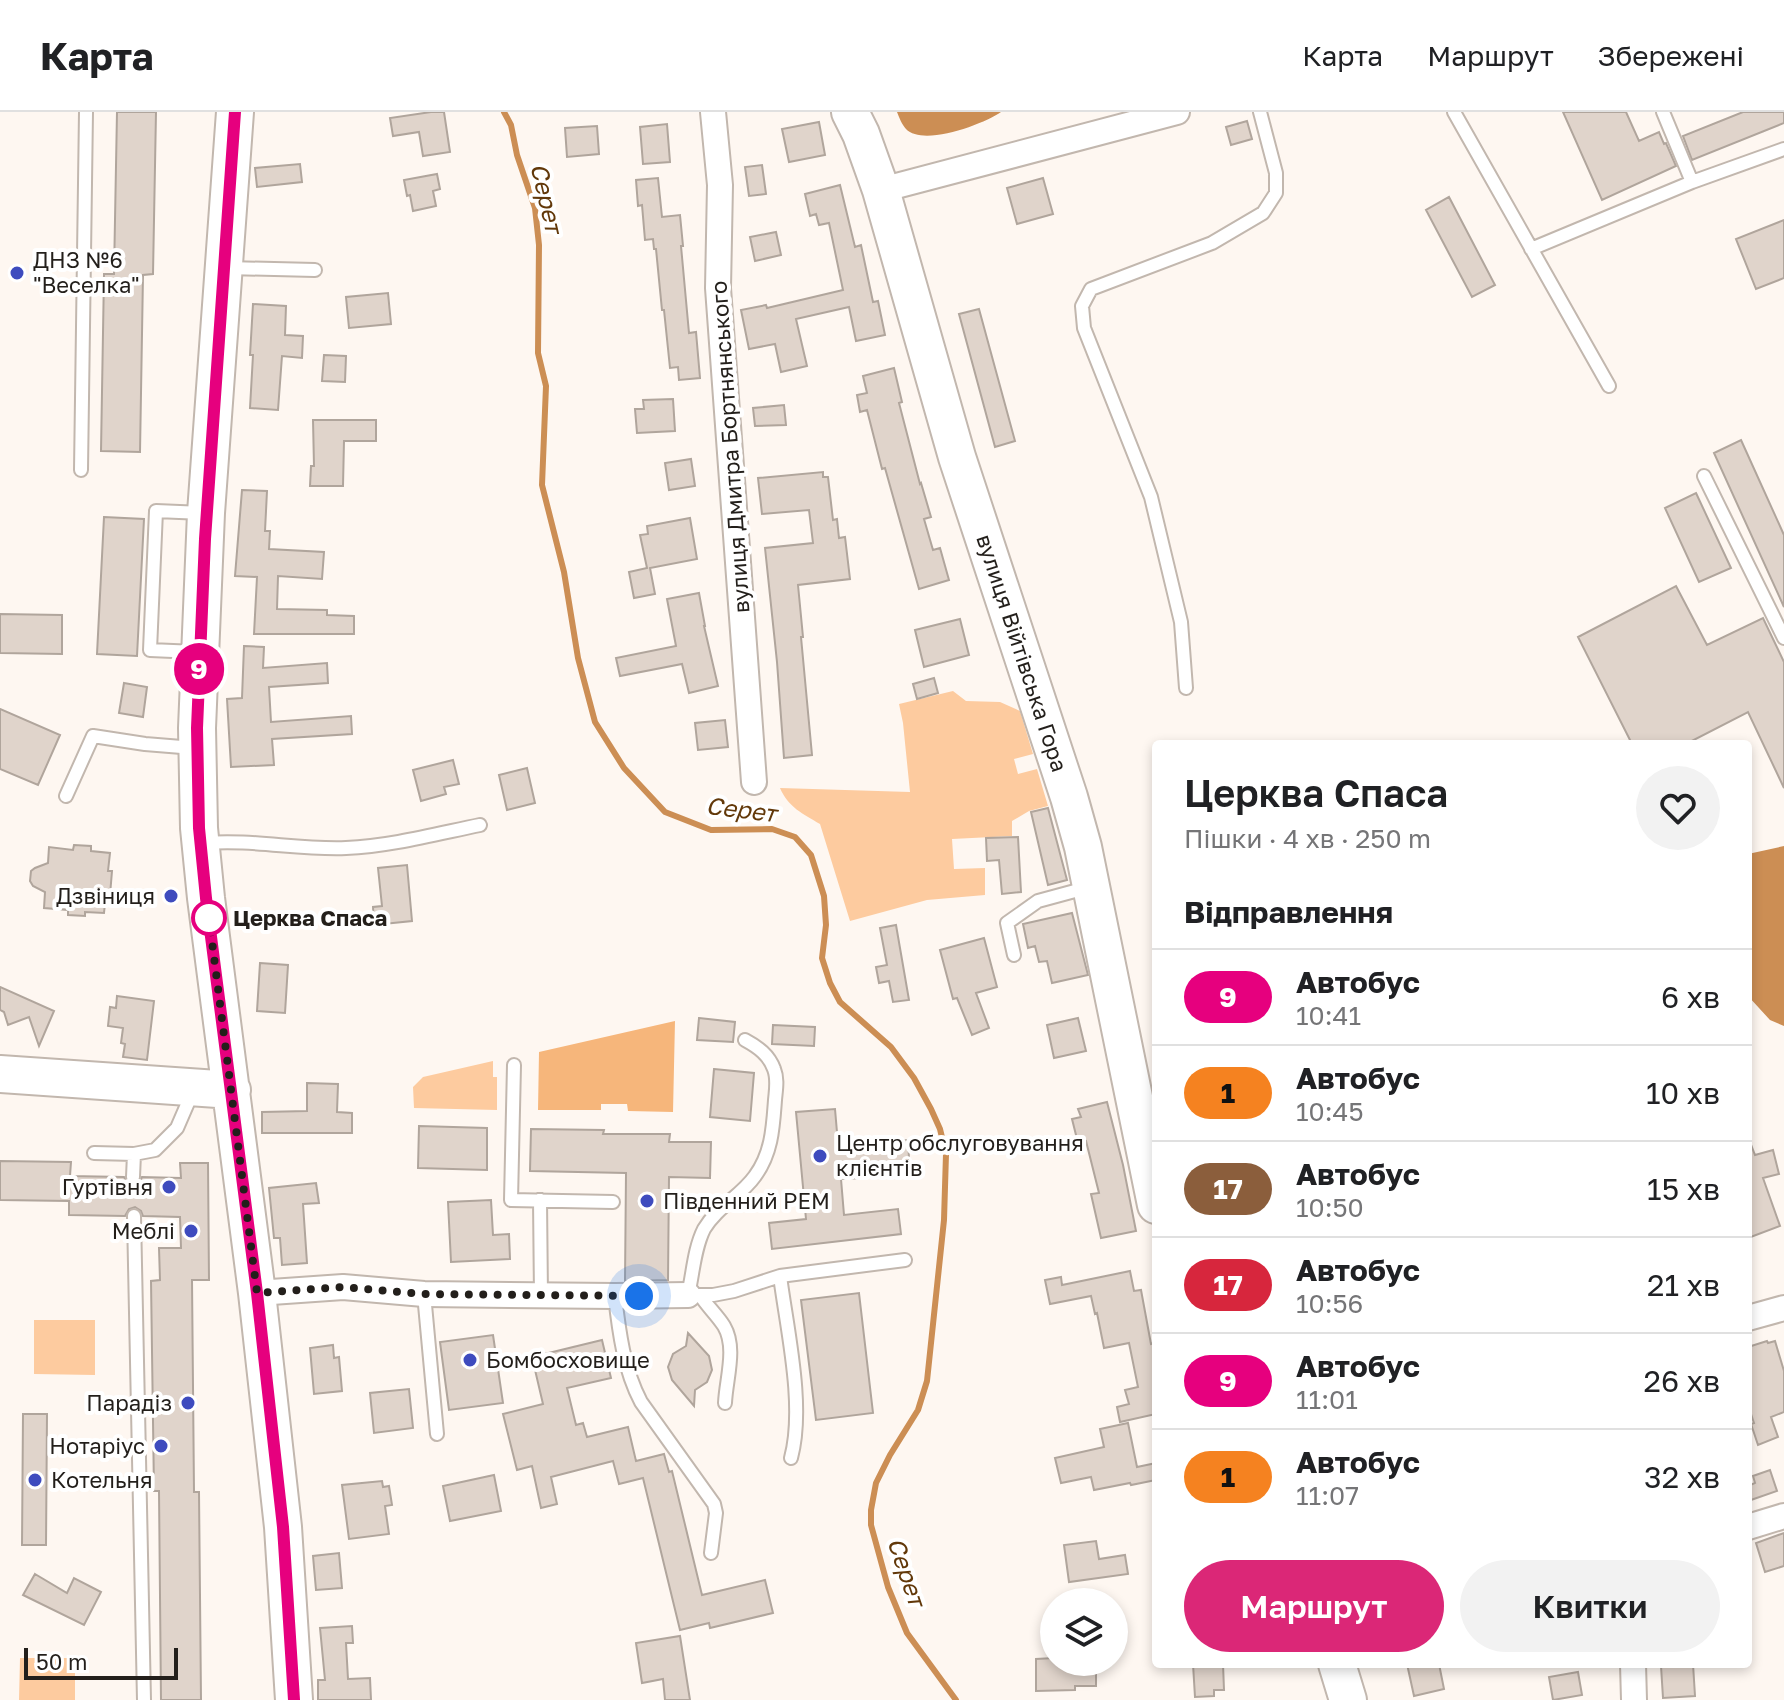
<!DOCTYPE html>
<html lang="uk">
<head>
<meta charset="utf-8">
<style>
  :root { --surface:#fff; --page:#f2f2f2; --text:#202124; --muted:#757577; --line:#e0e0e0; --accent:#db2777 }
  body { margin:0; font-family:"Golos Text",sans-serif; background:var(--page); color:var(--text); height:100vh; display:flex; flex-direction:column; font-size:30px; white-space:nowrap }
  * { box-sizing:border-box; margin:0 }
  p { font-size:26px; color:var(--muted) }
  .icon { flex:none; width:44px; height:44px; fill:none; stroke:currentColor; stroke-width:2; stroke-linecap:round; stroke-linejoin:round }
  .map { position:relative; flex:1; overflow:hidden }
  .side { position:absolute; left:1152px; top:628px; width:600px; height:928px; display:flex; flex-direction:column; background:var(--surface); border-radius:8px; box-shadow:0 4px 12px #0003 }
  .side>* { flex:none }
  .badge { padding:0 16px; border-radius:26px; font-size:28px; line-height:52px }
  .buttons { position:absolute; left:1040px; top:1476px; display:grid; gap:16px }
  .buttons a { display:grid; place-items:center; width:88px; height:88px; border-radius:50%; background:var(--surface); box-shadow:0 4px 12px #0003; font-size:40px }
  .scale { position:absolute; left:24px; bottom:20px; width:154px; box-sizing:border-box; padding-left:8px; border:4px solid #231f1b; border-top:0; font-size:22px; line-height:28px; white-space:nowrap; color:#231f1b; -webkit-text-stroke:6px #fff; paint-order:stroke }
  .you { position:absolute; width:40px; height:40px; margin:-20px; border:6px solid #fff; border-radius:50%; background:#1a73e8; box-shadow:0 0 0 12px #1a73e833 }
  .map>.badge { position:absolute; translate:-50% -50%; box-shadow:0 0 0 4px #fff }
  h2 { padding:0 32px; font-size:30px; line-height:72px }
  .round { display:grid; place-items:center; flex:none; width:84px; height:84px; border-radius:42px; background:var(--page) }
  .summary { display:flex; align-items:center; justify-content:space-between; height:136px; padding:0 32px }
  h1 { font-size:38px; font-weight:600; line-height:60px }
  .action { display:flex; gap:16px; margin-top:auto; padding:16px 32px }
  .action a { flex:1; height:92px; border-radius:48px; background:var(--accent); color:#fff; font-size:32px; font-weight:600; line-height:92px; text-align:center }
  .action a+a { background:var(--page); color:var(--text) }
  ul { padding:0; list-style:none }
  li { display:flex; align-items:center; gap:24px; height:96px; padding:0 32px; border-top:2px solid var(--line) }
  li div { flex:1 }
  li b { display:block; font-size:30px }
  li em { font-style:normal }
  li .badge { min-width:88px; font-weight:700; text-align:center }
  header { display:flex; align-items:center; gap:48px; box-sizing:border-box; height:112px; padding:0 40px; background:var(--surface); border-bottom:2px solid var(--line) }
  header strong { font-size:38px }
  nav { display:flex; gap:44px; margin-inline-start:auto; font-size:28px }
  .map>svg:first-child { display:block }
  .green { fill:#fdcb9f }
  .forest { fill:#f6b67b }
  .water { fill:#cc8e54 }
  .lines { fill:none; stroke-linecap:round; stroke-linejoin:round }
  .stream { stroke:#cc8e54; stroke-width:6 }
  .building { fill:#e0d4cb; stroke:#b0a59c; stroke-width:2 }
  .lane-casing { stroke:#c2b7ae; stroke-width:16 }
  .street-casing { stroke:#c2b7ae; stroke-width:28 }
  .secondary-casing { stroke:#c2b7ae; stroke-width:40 }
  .lane { stroke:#fff; stroke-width:12 }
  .street { stroke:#fff; stroke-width:24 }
  .secondary { stroke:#fff; stroke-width:36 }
  .line-casing { stroke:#fff; stroke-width:18 }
  .line { stroke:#e6007e; stroke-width:12 }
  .walk { stroke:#231f1b; stroke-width:8; stroke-dasharray:0 14.4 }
  .poi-dot { fill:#3e4bbe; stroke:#fff; stroke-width:3 }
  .stop-dot { fill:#fff; stroke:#e6007e; stroke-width:4 }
  .labels { text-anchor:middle; stroke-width:8; stroke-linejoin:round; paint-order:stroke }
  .poi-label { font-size:22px; fill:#231f1b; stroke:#fff; text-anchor:start }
  .street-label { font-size:22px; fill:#231f1b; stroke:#fff }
  .stop-label { font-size:22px; font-weight:bold; fill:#231f1b; stroke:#fff; text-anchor:start }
  .water-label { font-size:24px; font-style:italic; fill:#623809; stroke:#fff }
</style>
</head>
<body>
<header>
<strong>Карта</strong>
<nav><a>Карта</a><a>Маршрут</a><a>Збережені</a></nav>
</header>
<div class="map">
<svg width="1784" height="1588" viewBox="0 0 1784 1588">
  <rect width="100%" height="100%" fill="#fef7f1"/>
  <path class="green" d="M953 579 966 589 1000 590 1020 599 1033 642 1014 647 1018 662 1037 657 1048 694 1029 699 1012 709V724L952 727 954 757 985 756V783L927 788 850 809 820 712C803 702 788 695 780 676L910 680 903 611 899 592Z
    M493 949V965H497V998L414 996 413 975 423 965Z
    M34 1208H95V1263L34 1262Z
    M20 1546H75V1588H19Z"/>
  <path class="forest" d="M675 909 673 1000 628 999 627 992H601V998H538L539 940Z"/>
  <path class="water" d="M897 0H1001C984 12 923 35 906 17 902 13 899 5 897 0Z
    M1784 734V914L1770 908 1748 884V742Z"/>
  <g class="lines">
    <path class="stream" d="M504 0 511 13 517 43 535 96 539 133 538 241 546 274 542 373 564 460 578 546 595 610 624 656 665 700 711 718 772 717 795 725 811 743 824 784 826 813 822 846 830 871 840 890 891 935 914 966 931 997 940 1017 946 1042 944 1108 927 1269 918 1298 890 1343 876 1371 871 1398V1413L888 1475 907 1521 956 1588"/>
  </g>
  <path class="building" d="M117 0H156L153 162 143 163 140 340 101 339 104 162H114Z
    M431 0H444L450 40 423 44 419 20 393 24 390 6Z
    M1563 0H1626L1639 29 1659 20 1664 32 1666 31 1676 54 1602 88Z
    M1743 0H1784V11L1692 48 1683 24Z
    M1247 9 1252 27 1231 33 1226 15Z
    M819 10 825 43 789 50 782 17Z
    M667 12 670 50 643 52 640 15Z
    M597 14 599 42 567 45 565 16Z
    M300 52 302 70 257 75 255 56Z
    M762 53 766 82 749 84 745 55Z
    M437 62 440 77 433 79 436 94 413 99 410 83 407 84 404 68Z
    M658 66 662 105 680 103 683 134H681L689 221 696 220 700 266 679 268 678 255 670 256 664 198H662L656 137H654L653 127 645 128 642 93 638 94 636 68Z
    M1043 66 1053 102 1017 112 1007 76Z
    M840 73 855 135 861 133 873 190 878 189 885 223 856 229 849 195 796 207 807 254 781 260 775 232 749 237 741 198 766 193 767 196 843 178 829 111 819 113 816 102 810 104 805 82Z
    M1449 85 1495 173 1472 185 1426 98Z
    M1784 108V166L1756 177 1736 127Z
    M776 120 781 143 755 149 750 125Z
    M388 181 391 212 349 216 346 185Z
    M253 192 286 194 285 223 303 224 302 246 282 244 278 298 250 296 253 243H250Z
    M979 197 1015 329 995 335 959 202Z
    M324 243 346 244 345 270 322 269Z
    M894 256 902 290 899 291 920 372 921 371 931 405 924 407 933 438 940 436 949 468 919 477 885 356 882 357 867 298 860 300 857 283 867 281 863 264Z
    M673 287 675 319 637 321 635 297H644L643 288Z
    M784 293 786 313 755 314 753 296Z
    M313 308H376V329H344L343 374H310L311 354H314Z
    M1741 328 1784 423V495L1714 341Z
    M691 347 695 374 669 378 665 351Z
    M823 360V365H828L833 408 837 407 839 426 845 425 850 467 798 473 803 525H801L812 643 784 646 777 550 765 436 813 431 809 398 762 402 758 366Z
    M242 378 267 379 265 419H270L269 437 324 440 322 467 278 464 277 497 327 498V503L354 504V522H254L257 465 235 464Z
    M1696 381 1731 456 1699 470 1665 396Z
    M104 405 144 407 137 544 97 542Z
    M690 406 697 447 650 456 655 482 634 486 629 460 647 456 640 423 648 422 647 414Z
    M1676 474 1707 533 1763 506 1784 550V676L1748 600 1686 632H1632L1578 525Z
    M699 481 705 514H704L718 574 689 581 682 552 620 564 616 546 676 534 667 487Z
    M0 502 62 503V542L0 541Z
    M960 507 969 543 924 555 915 518Z
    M244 534 264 535 263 556 327 551 328 571 269 575 271 610 351 604 352 622 272 627 274 653 231 655 227 587 242 586Z
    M934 566 938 581 917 587 913 572Z
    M124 571 147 575 143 605 119 601Z
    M0 597 60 623 38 673 0 657Z
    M725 608 728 635 698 638 695 611Z
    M453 648 459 672 444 675 446 682 421 689 413 658Z
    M527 656 535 691 507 698 499 663Z
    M1048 696 1067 768 1048 773 1031 700Z
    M1018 725 1021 780 1002 782 999 748 987 749 986 726Z
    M74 733 91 734V739L110 741 108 759H112L110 783 106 782 104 801 85 800V804L68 803V798L44 796 45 780 33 774 30 769 31 759 35 756 48 751 49 735 73 738Z
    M407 753 412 809 374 813 373 795 382 794 378 756Z
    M1072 801 1088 863 1052 871 1047 849 1039 850 1035 834 1028 836 1023 812Z
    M896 813 909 888 893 890 889 869 879 871 876 855 887 853 880 816Z
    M984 826 997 875 976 881 989 916 972 923 957 886 953 887 940 838Z
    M260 851 288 853 285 901 257 899Z
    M0 875 54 899 39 934 29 905 8 913 4 900 0 898Z
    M117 884 154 889 147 948 123 945 125 932 121 931 123 916 108 914 110 895 116 896Z
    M699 906 735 910 733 930 697 928Z
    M1078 906 1086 939 1054 946 1047 913Z
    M773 913 815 915 814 934 772 932Z
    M714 957 754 961 750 1009 710 1005Z
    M307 971 338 972 337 1000 352 1001V1021H262V1000L307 999Z
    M1107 990 1123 1053 1136 1119 1101 1126 1091 1082 1099 1081 1086 1029 1078 1031 1072 1007 1081 1005 1078 997Z
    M835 997 838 1032 908 1028 910 1064 841 1067 844 1103 898 1097 901 1122 772 1137 769 1111 806 1107 796 1000Z
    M419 1014 487 1016V1058L418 1056Z
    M531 1017 604 1018 603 1022H670L669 1030H711L710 1066 669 1065 668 1168 625 1169 626 1061 530 1059Z
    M1748 1030H1750L1755 1043 1773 1038 1779 1062 1763 1066 1780 1114 1748 1126Z
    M0 1049 71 1050 70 1064 124 1065 128 1072 133 1074 140 1070 142 1065 181 1066 180 1051H208L209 1168H192L194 1380H199L201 1588H161L159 1379H154L151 1169 160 1168 159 1136H181L180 1105 143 1104 141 1099 135 1095 129 1097 125 1104 69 1103V1089L0 1088Z
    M316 1071 319 1091 303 1092 307 1151 282 1153 280 1126H274L269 1076Z
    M491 1088 493 1123 509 1122 510 1147 451 1150 448 1090Z
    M1130 1159 1134 1179 1141 1178 1151 1232 1156 1231V1302L1120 1310 1117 1295 1129 1292 1125 1278 1138 1275 1129 1231 1104 1236 1097 1201 1095 1202 1091 1184 1050 1192 1045 1168 1061 1165 1062 1173Z
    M859 1181 873 1301 816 1308 801 1188Z
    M688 1221 709 1244 712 1258 707 1270 695 1278 694 1294 672 1268 668 1255 673 1242 686 1234Z
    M493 1223 503 1291 449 1298 440 1230Z
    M602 1228 611 1266 567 1276 576 1313 583 1311 587 1325 628 1315 636 1349 664 1342 669 1360 672 1359 702 1483 765 1468 773 1501 710 1516 709 1511 680 1518 643 1366 619 1372 613 1349 551 1365 557 1392 541 1396 532 1354 517 1358 503 1302 543 1292 532 1245Z
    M1767 1229 1768 1231 1775 1229 1784 1259V1300L1771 1305 1778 1325 1758 1333 1751 1312 1754 1311 1748 1293V1235Z
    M333 1233 334 1246 339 1245 342 1279 314 1282 310 1236Z
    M409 1277 413 1316 374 1321 370 1281Z
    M23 1302H47L46 1433H22Z
    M1128 1311 1137 1355 1156 1351V1368L1131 1373 1130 1371 1094 1378 1091 1365 1061 1371 1055 1346 1104 1335 1100 1317Z
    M1770 1358 1777 1379 1748 1389V1374L1755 1371 1753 1364Z
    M494 1363 501 1399 450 1409 443 1374Z
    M382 1369 383 1375 389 1374 392 1393 385 1394 389 1422 349 1427 342 1373Z
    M1784 1421V1454L1765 1460 1756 1431Z
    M1096 1429 1099 1447 1125 1443 1128 1462 1069 1470 1064 1433Z
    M339 1441 342 1476 316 1478 313 1444Z
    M35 1462 67 1481 74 1466 101 1480 84 1513 23 1483Z
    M352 1514 353 1531H346L348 1567 370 1566 371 1588H318V1568H325L320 1516Z
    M680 1524 690 1588H665L663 1567 642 1571 636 1531Z
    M1054 1546V1550H1096V1574H1075V1578L1036 1579V1547Z
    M1193 1552H1223L1224 1578H1214V1584L1195 1585Z
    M1407 1552H1439L1444 1577 1414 1584Z
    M1693 1552 1695 1584 1663 1586 1661 1554Z
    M1578 1560 1582 1583 1553 1588 1549 1565Z"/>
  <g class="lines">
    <g class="lane-casing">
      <path id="lane" d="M1454 0 1609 274
        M1663 0 1692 70
        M1531 137 1692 70 1784 37
        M227 156 315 158
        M81 358 86 0
        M1704 364 1784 526
        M196 540 150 538 156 399 203 401
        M1186 576 1181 510 1151 385 1084 216 1082 194 1091 177 1212 131 1263 101 1276 81V61L1260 0
        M66 684 93 624 145 632 194 636
        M205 731C252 727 299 738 346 736 391 734 436 722 480 713
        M1014 843 1007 811 1038 789 1086 776
        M745 928C758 935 769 943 774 957 778 967 776 977 775 988 773 1015 772 1041 755 1064 741 1084 717 1095 704 1117 694 1137 693 1162 688 1183H713L734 1179 780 1164 905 1148
        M514 953 511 1088 613 1090
        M94 1041 134 1042
        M133 1065 134 1042 155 1038 177 1016 193 979
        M540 1088 541 1184
        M134 1104 144 1588
        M780 1164C787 1218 805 1294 791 1346
        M424 1182 437 1322
        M700 1183C707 1194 717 1203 724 1214 737 1236 726 1267 725 1291
        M615 1184C619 1220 624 1258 641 1290L714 1392 716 1401 711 1441"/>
    </g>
    <g class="street-casing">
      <path id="street" d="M713 0 720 73 718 176 754 670
        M881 78 1177 0
        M257 1181 343 1175 424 1182 615 1184 688 1183
        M1748 1206 1784 1196
        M1748 1415 1784 1404
        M1633 1552 1634 1588"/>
    </g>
    <g class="secondary-casing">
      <path id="secondary" d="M235 0 206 401 197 616 199 716 206 786 257 1181 283 1415 294 1588
        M850 0 861 22 881 78 957 345 1069 685 1083 735 1156 1093
        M0 962 232 978
        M1337 1552 1348 1588"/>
    </g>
    <use href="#lane" class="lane"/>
    <use href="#street" class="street"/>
    <use href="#secondary" class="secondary"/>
  </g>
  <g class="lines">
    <g class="line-casing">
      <path id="line" d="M235 0 205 427 197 616 199 716 206 786 257 1181 283 1415 294 1588"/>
    </g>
    <use href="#line" class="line"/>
    <path class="walk" d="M209 806 257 1181 343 1175 424 1182 639 1184"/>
  </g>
  <g class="poi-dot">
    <circle cx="17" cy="161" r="8"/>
    <circle cx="171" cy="784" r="8"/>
    <circle cx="820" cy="1044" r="8"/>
    <circle cx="169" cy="1075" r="8"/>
    <circle cx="647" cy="1089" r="8"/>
    <circle cx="191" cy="1119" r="8"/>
    <circle cx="470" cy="1248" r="8"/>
    <circle cx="188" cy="1291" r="8"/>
    <circle cx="161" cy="1334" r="8"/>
    <circle cx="35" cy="1368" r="8"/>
  </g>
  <circle class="stop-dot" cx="209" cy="806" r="16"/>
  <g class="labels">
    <g class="poi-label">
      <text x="33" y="156">ДНЗ №6<tspan x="33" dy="25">"Веселка"</tspan></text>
      <text x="155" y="792" text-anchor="end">Дзвіниця</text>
      <text x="836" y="1039">Центр обслуговування<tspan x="836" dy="25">клієнтів</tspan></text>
      <text x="153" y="1083" text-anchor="end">Гуртівня</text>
      <text x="663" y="1097">Південний РЕМ</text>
      <text x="175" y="1127" text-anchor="end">Меблі</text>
      <text x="486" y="1256">Бомбосховище</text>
      <text x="172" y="1299" text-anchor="end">Парадіз</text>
      <text x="145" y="1342" text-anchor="end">Нотаріус</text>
      <text x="51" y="1376">Котельня</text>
    </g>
    <g class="street-label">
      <text transform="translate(730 335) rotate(-94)" y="8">вулиця Дмитра Бортнянського</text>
      <text transform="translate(1022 541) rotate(72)" y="8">вулиця Війтівська Гора</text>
    </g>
    <g class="stop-label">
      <text x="233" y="814">Церква Спаса</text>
    </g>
    <g class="water-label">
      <text transform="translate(546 86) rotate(77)" y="8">Серет</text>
      <text transform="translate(741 698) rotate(7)" y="8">Серет</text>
      <text transform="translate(906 1460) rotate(71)" y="8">Серет</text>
    </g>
  </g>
</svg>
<div class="buttons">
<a><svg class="icon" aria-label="layers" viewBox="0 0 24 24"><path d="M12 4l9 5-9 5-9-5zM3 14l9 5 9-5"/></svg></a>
</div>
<div class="scale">50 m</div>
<div class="you" style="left:639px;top:1184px"></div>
<b class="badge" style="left:199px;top:557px;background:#e6007e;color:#fff">9</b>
<section class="side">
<div class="summary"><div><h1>Церква Спаса</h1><p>Пішки · 4 хв · 250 m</p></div><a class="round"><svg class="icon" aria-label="heart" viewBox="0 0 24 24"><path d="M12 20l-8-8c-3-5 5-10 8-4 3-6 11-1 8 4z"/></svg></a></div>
<h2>Відправлення</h2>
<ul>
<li><span class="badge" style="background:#e6007e;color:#fff">9</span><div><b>Автобус</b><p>10:41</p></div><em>6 хв</em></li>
<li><span class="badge" style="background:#f58220;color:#111">1</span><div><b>Автобус</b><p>10:45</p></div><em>10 хв</em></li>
<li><span class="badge" style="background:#8b5e3c;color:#fff">17</span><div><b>Автобус</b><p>10:50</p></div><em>15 хв</em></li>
<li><span class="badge" style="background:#d7263d;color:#fff">17</span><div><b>Автобус</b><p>10:56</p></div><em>21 хв</em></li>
<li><span class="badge" style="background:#e6007e;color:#fff">9</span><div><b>Автобус</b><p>11:01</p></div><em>26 хв</em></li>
<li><span class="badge" style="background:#f58220;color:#111">1</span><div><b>Автобус</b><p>11:07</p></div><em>32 хв</em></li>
</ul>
<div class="action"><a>Маршрут</a><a>Квитки</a></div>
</section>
</div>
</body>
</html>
